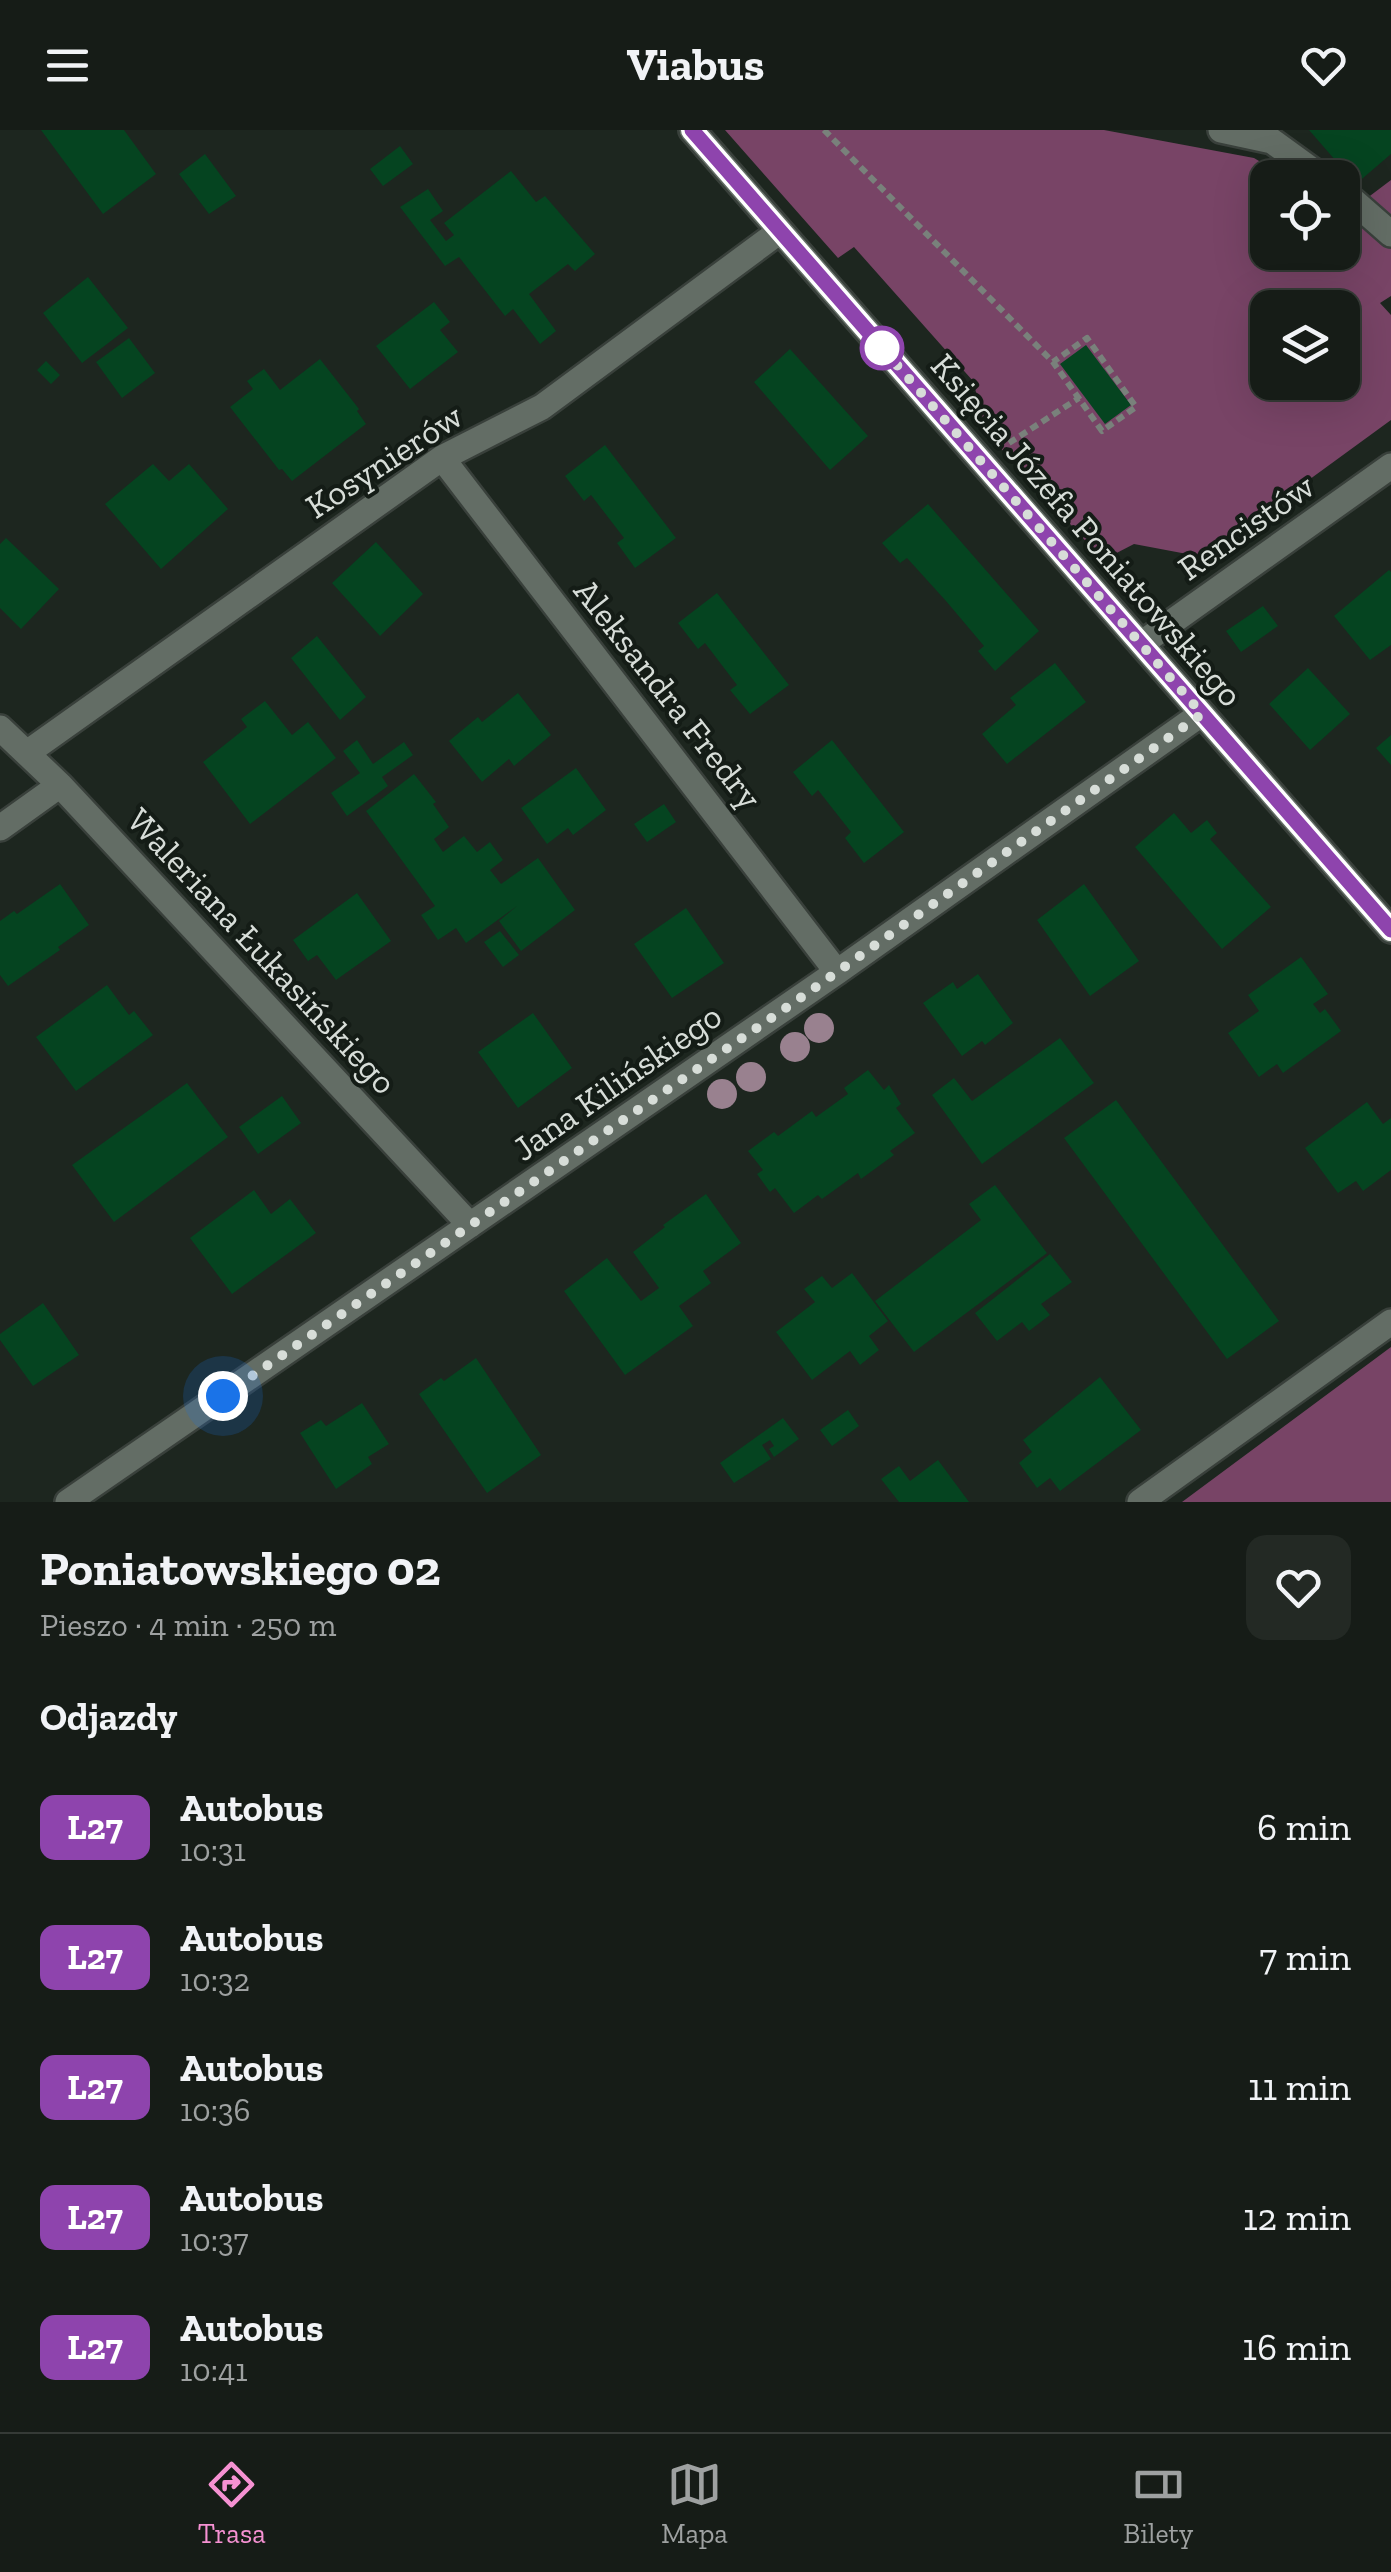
<!DOCTYPE html>
<html lang="pl">
<head>
<meta charset="utf-8">
<style>
  :root { --surface:#161c17; --page:#232924; --text:#f1f3f6; --muted:#9ea1a1; --line:#353a36; --accent:#f591d2 }
  body { margin:0; font-family:"Zilla Slab",serif; background:var(--page); color:var(--text); height:100vh; display:flex; flex-direction:column; font-size:38px; white-space:nowrap }
  * { box-sizing:border-box; margin:0 }
  p { font-size:32px; color:var(--muted) }
  .icon { flex:none; width:55px; height:55px; fill:none; stroke:currentColor; stroke-width:2; stroke-linecap:round; stroke-linejoin:round }
  .map { position:relative; height:1372px; overflow:hidden }
  .panel { display:flex; flex-direction:column; background:var(--surface); flex:1 }
  .panel>* { flex:none }
  .badge { padding:0 20px; border-radius:15px; font-size:35px; line-height:65px }
  .fabs { position:absolute; left:1250px; top:30px; display:grid; gap:20px }
  .fabs a { display:grid; place-items:center; width:110px; height:110px; border-radius:20px; background:var(--surface); box-shadow:0 10px 40px #0002,0 0 0 2px var(--line); font-size:50px }
  .you { position:absolute; width:50px; height:50px; margin:-25px; border:8px solid #fff; border-radius:50%; background:#1a73e8; box-shadow:0 0 0 15px #1a73e833 }
  .map>.badge { position:absolute; translate:-50% -50%; box-shadow:0 0 0 5px #fff }
  h2 { padding:0 40px; font-size:38px; line-height:90px }
  .round { display:grid; place-items:center; flex:none; width:105px; height:105px; border-radius:20px; background:var(--page) }
  .summary { display:flex; align-items:center; justify-content:space-between; height:170px; padding:0 40px }
  h1 { font-size:48px; font-weight:700; line-height:75px }
  ul { padding:0; list-style:none }
  li { display:flex; align-items:center; gap:30px; height:130px; padding:0 40px }
  li div { flex:1 }
  li b { display:block; font-size:38px }
  li em { font-style:normal }
  li .badge { min-width:110px; font-weight:700; text-align:center }
  header { display:flex; justify-content:space-between; align-items:center; height:130px; padding:0 40px; background:var(--surface); font-size:45px; font-weight:700 }
  .dock { display:flex; justify-content:space-around; align-items:center; height:140px; border-top:2px solid var(--line); background:var(--surface); font-size:28px; color:var(--muted) }
  .dock a { display:grid; justify-items:center; gap:5px }
  .dock .on { color:var(--accent) }
  .map>svg:first-child { display:block }
  .forest { fill:#784466; fill-rule:evenodd }
  .building { fill:#054420 }
  .lines { fill:none; stroke-linecap:round; stroke-linejoin:round }
  .service-casing { stroke:#39403b; stroke-width:30 }
  .minor-casing { stroke:#39403b; stroke-width:30 }
  .path { stroke:#79817b; stroke-width:6; stroke-dasharray:8 5; stroke-linecap:butt }
  .service { stroke:#636d65; stroke-width:25 }
  .minor { stroke:#636d65; stroke-width:25 }
  .tree { fill:#99818f }
  .line-casing { stroke:#fff; stroke-width:22 }
  .line { stroke:#8e44ad; stroke-width:15 }
  .walk { stroke:#d7ddd8; stroke-width:10; stroke-dasharray:0 18 }
  .stop-dot { fill:#fff; stroke:#8e44ad; stroke-width:5 }
  .labels { text-anchor:middle; stroke-width:8; stroke-linejoin:round; paint-order:stroke }
  .street-label { font-size:35px; fill:#d7ddd8; stroke:#141c16 }
</style>
</head>
<body>
<header><svg class="icon" aria-label="menu" viewBox="0 0 24 24"><path d="M4 6h16M4 12h16M4 18h16"/></svg>Viabus<svg class="icon" aria-label="heart" viewBox="0 0 24 24"><path d="M12 20l-8-8c-3-5 5-10 8-4 3-6 11-1 8 4z"/></svg></header>
<div class="map">
<svg width="1391" height="1372" viewBox="0 0 1391 1372">
  <rect width="100%" height="100%" fill="#1d261f"/>
  <path class="forest" d="M725 0H1104L1254 28 1286 47 1268 48V122H1342L1343 82 1346 84 1391 50V166L1380 173 1391 185V290L1203 427 1134 414 1103 430 987 303 973 251 854 117 838 128ZM1268 178H1342V252H1268Z
    M1391 1217V1372H1182Z"/>
  <path class="building" d="M41 0H124L156 44 103 84Z
    M1309 0H1391V24L1356 54Z
    M400 16 413 34 383 56 370 39Z
    M205 24 236 66 209 84 179 44Z
    M511 41 536 72 545 66 595 124 575 141 568 134 529 164 556 201 540 214 513 179 505 186 459 127 445 136 400 77 428 59 443 81 430 90 446 111 454 105 444 93Z
    M88 147 128 198 82 233 43 183Z
    M434 172 450 192 440 200 458 222 410 259 376 216Z
    M129 208 155 243 122 268 96 232Z
    M1086 215 1131 275 1105 294 1060 234Z
    M790 219 868 306 830 340 754 252Z
    M320 229 359 279 357 281 366 294 292 351 282 339 279 340 230 277 253 259 247 251 264 239 280 260Z
    M46 231 60 245 51 254 37 240Z
    M605 315 676 408 635 438 617 413 624 408 591 365 584 371 565 346Z
    M153 334 169 351 189 334 228 379 161 439 105 374Z
    M928 374 1039 501 995 541 978 521 984 516 946 471 907 428 900 433 882 413Z
    M6 408 59 459 21 499 0 478V414Z
    M376 412 423 464 380 506 332 453Z
    M1389 440 1391 442V515L1370 530 1334 486Z
    M717 463 789 555 750 584 730 560 737 555 705 513 698 519 678 493Z
    M1263 476 1278 496 1241 522 1226 501Z
    M317 506 366 567 340 590 291 528Z
    M1055 533 1086 572 1007 634 982 604 1016 575 1010 568Z
    M1308 538 1350 584 1310 620 1269 574Z
    M518 563 551 605 514 636 509 629 482 652 449 611 478 587 482 592Z
    M265 571 292 605 308 592 336 628 250 694 203 632 247 597 241 589Z
    M1391 605V635L1376 618Z
    M357 610 373 634 404 612 413 625 382 647 388 656 347 686 331 663 360 643 343 621Z
    M832 610 904 702 864 733 845 708 851 702 818 660 812 666 793 642Z
    M576 638 606 680 573 705 568 698 547 714 521 678Z
    M414 644 436 672 433 674 449 697 434 709 443 722 464 706 477 722 490 712 503 730 490 740 501 754 538 728 575 780 521 821 499 791 517 776 466 813 456 798 438 810 421 785 435 776 366 681Z
    M664 674 676 692 647 712 634 694Z
    M1174 683 1191 703 1207 690 1217 703 1210 709 1271 777 1222 819 1135 717Z
    M60 754 89 795 58 817 60 820 8 856 0 845V791L14 781 17 784Z
    M1084 754 1139 831 1090 866 1037 790Z
    M357 763 391 811 336 850 317 825 308 831 293 810Z
    M686 778 724 833 672 868 634 814Z
    M500 801 519 825 503 837 484 812Z
    M1301 827 1328 864 1313 874 1320 883 1325 879 1341 901 1283 943 1277 934 1259 947 1228 903 1259 881 1248 865Z
    M978 844 1013 893 985 915 982 911 962 926 923 873 953 852 957 859Z
    M107 855 129 885 134 881 153 905 76 961 36 907Z
    M533 883 572 938 518 978 478 922Z
    M1060 908 1094 953 982 1034 932 965 954 948 972 971Z
    M868 940 884 960 889 955 901 974 896 978 915 1003 890 1021 894 1025 861 1049 858 1043 822 1069 818 1065 794 1083 775 1058 770 1062 757 1044 763 1040 748 1021 774 1002 778 1006 812 981 816 987 848 964 844 958Z
    M187 953 228 1007 114 1092 72 1035Z
    M282 966 301 993 258 1024 239 997Z
    M1116 970 1279 1191 1227 1229 1064 1008Z
    M1367 972 1383 994 1391 988V1040L1363 1061 1356 1051 1338 1063 1305 1018Z
    M995 1055 1047 1123 914 1222 875 1171 981 1090 969 1074Z
    M254 1060 271 1084 290 1069 316 1103 232 1164 190 1108Z
    M706 1064 741 1113 703 1141 711 1153 679 1176 693 1196 625 1245 564 1161 607 1128 641 1171 659 1158 633 1122 665 1097 663 1095Z
    M1050 1124 1072 1152 1041 1174 1050 1185 1029 1201 1022 1192 997 1211 975 1183Z
    M852 1143 888 1191 869 1206 879 1220 860 1235 850 1221 812 1250 776 1202 815 1172 804 1159 822 1146 832 1158Z
    M43 1173 79 1225 33 1256 0 1210V1204Z
    M476 1228 541 1325 487 1363 419 1264 441 1248 444 1251Z
    M1100 1247 1141 1300 1060 1361 1050 1348 1037 1358 1019 1333 1032 1322 1023 1310Z
    M362 1273 389 1314 368 1327 372 1334 336 1359 300 1303 321 1290 326 1296Z
    M848 1280 859 1296 832 1316 820 1300Z
    M783 1288 799 1309 774 1327 769 1319 774 1316 770 1310 762 1315 771 1329 734 1353 720 1333Z
    M938 1330 969 1372H899L881 1349 899 1336 910 1351Z"/>
  <g class="lines">
    <g class="service-casing">
      <path id="service" d="M1221 0 1272 11 1323 48
        M1342 61 1391 104"/>
    </g>
    <g class="minor-casing">
      <path id="minor" d="M692 0 1391 800
        M442 328 837 842
        M1141 514 1391 336
        M0 598 60 655 470 1095
        M27 623 442 328 542 277 780 101
        M0 698 60 655
        M68 1372 837 842 1201 584
        M1140 1372 1391 1192"/>
    </g>
    <path class="path" d="M824 0 1053 232 1102 301 1136 277 1087 208 1053 232
      M1009 313 1079 268"/>
    <use href="#service" class="service"/>
    <use href="#minor" class="minor"/>
  </g>
  <g class="tree">
    <circle cx="819" cy="898" r="15"/>
    <circle cx="795" cy="917" r="15"/>
    <circle cx="751" cy="947" r="15"/>
    <circle cx="722" cy="964" r="15"/>
  </g>
  <g class="lines">
    <g class="line-casing">
      <path id="line" d="M692 0 1391 800"/>
    </g>
    <use href="#line" class="line"/>
    <path class="walk" d="M223 1266 806 864 1202 584 882 218"/>
  </g>
  <circle class="stop-dot" cx="882" cy="218" r="20"/>
  <g class="labels">
    <g class="street-label">
      <text transform="translate(384 331) rotate(-33)" y="12">Kosynierów</text>
      <text transform="translate(1246 397) rotate(-35)" y="12">Rencistów</text>
      <text transform="translate(1087 400) rotate(49)" y="12">Księcia Józefa Poniatowskiego</text>
      <text transform="translate(668 564) rotate(52)" y="12">Aleksandra Fredry</text>
      <text transform="translate(262 821) rotate(47)" y="12">Waleriana Łukasińskiego</text>
      <text transform="translate(617 952) rotate(-35)" y="12">Jana Kilińskiego</text>
    </g>
  </g>
</svg>
<div class="fabs">
<a><svg class="icon" aria-label="locate" viewBox="0 0 24 24"><circle cx="12" cy="12" r="6"/><path d="M12 2v4M12 18v4M2 12h4M18 12h4"/></svg></a>
<a><svg class="icon" aria-label="layers" viewBox="0 0 24 24"><path d="M12 4l9 5-9 5-9-5zM3 14l9 5 9-5"/></svg></a>
</div>
<div class="you" style="left:223px;top:1266px"></div>
</div>
<section class="panel">
<div class="summary"><div><h1>Poniatowskiego 02</h1><p>Pieszo · 4 min · 250 m</p></div><a class="round"><svg class="icon" aria-label="heart" viewBox="0 0 24 24"><path d="M12 20l-8-8c-3-5 5-10 8-4 3-6 11-1 8 4z"/></svg></a></div>
<h2>Odjazdy</h2>
<ul>
<li><span class="badge" style="background:#8e44ad;color:#fff">L27</span><div><b>Autobus</b><p>10:31</p></div><em>6 min</em></li>
<li><span class="badge" style="background:#8e44ad;color:#fff">L27</span><div><b>Autobus</b><p>10:32</p></div><em>7 min</em></li>
<li><span class="badge" style="background:#8e44ad;color:#fff">L27</span><div><b>Autobus</b><p>10:36</p></div><em>11 min</em></li>
<li><span class="badge" style="background:#8e44ad;color:#fff">L27</span><div><b>Autobus</b><p>10:37</p></div><em>12 min</em></li>
<li><span class="badge" style="background:#8e44ad;color:#fff">L27</span><div><b>Autobus</b><p>10:41</p></div><em>16 min</em></li>
</ul>
</section>
<nav class="dock">
<a class="on"><svg class="icon" aria-label="directions" viewBox="0 0 24 24"><path d="M12 3l9 9-9 9-9-9zM9 14v-3h6M13 9l2 2-2 2"/></svg>Trasa</a>
<a><svg class="icon" aria-label="map" viewBox="0 0 24 24"><path d="M3 6l6-2 6 2 6-2v14l-6 2-6-2-6 2zM9 4v14M15 6v14"/></svg>Mapa</a>
<a><svg class="icon" aria-label="tickets" viewBox="0 0 24 24"><path d="M3 7h18v10H3zM15 7v10"/></svg>Bilety</a>
</nav>
</body>
</html>
